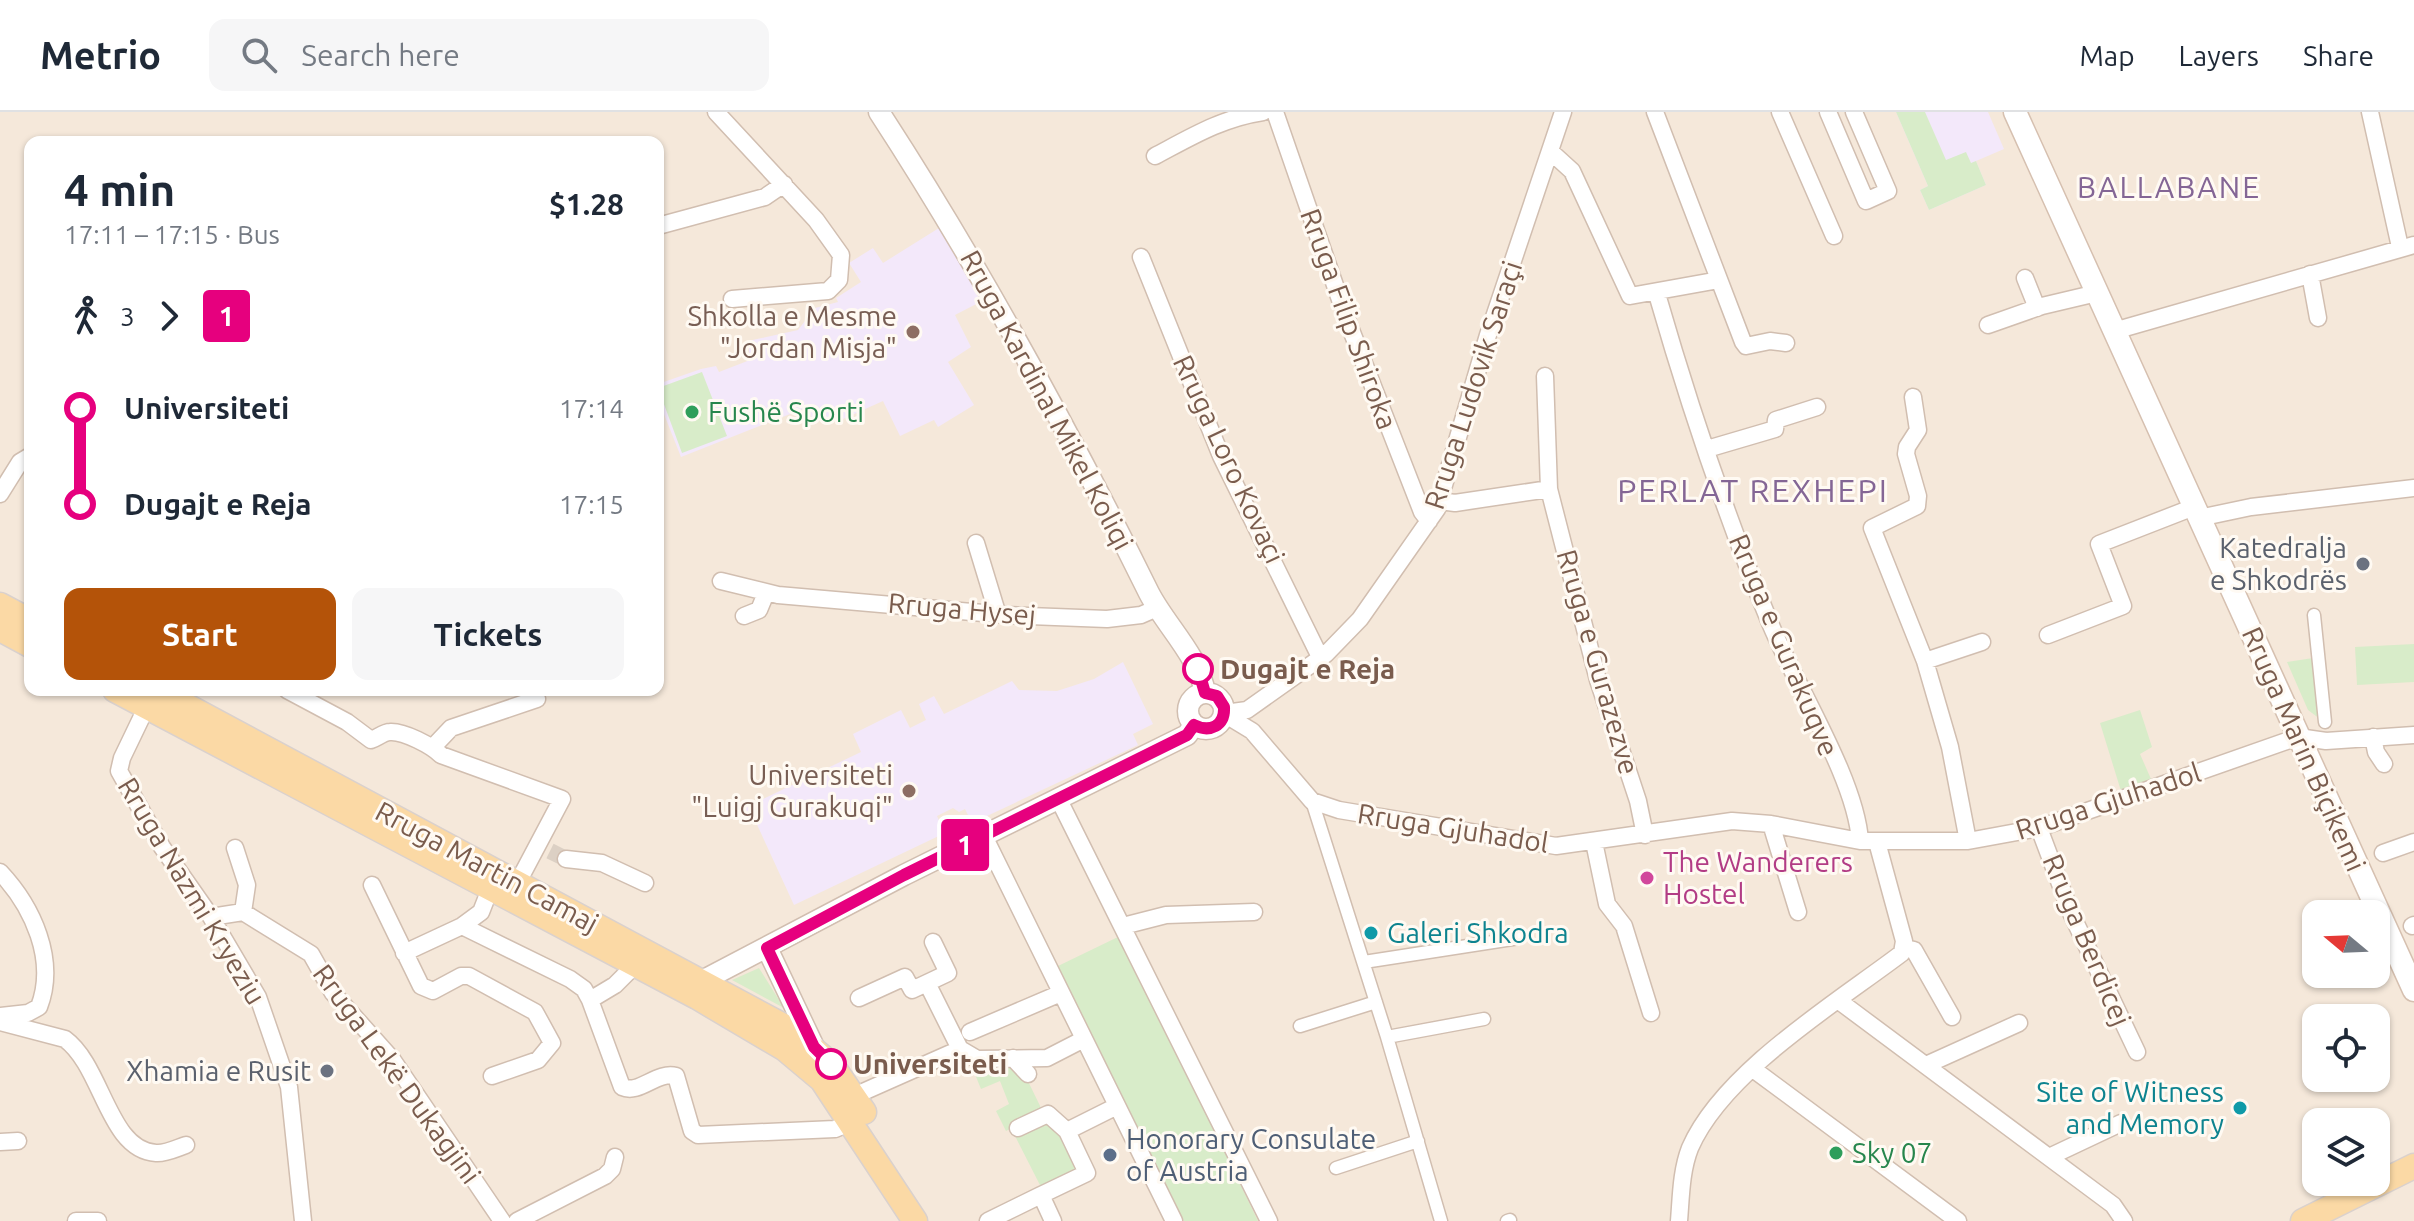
<!DOCTYPE html>
<html lang="en">
<head>
<meta charset="utf-8">
<style>
  :root { --surface:#fff; --page:#f6f6f7; --text:#1f2937; --muted:#747a83; --line:#e0e1e3; --accent:#b45309 }
  body { margin:0; font-family:Ubuntu,sans-serif; background:var(--page); color:var(--text); height:100vh; display:flex; flex-direction:column; font-size:30px; white-space:nowrap }
  * { box-sizing:border-box; margin:0 }
  p { font-size:26px; color:var(--muted) }
  .icon { flex:none; width:44px; height:44px; fill:none; stroke:currentColor; stroke-width:2; stroke-linecap:round; stroke-linejoin:round }
  .map { position:relative; flex:1; overflow:hidden }
  .details { position:absolute; left:24px; top:24px; width:640px; height:560px; display:flex; flex-direction:column; background:var(--surface); border-radius:16px; box-shadow:0 2px 6px #0004 }
  .details>* { flex:none }
  .badge { padding:0 16px; border-radius:6px; font-size:28px; line-height:52px }
  .needle { width:52px; rotate:289deg }
  .fabs { position:absolute; left:2302px; top:788px; display:grid; gap:16px }
  .fabs a { display:grid; place-items:center; width:88px; height:88px; border-radius:16px; background:var(--surface); box-shadow:0 2px 6px #0004; font-size:40px }
  .map>.badge { position:absolute; translate:-50% -50%; box-shadow:0 0 0 4px #fff }
  .legs { display:flex; align-items:center; gap:12px; height:88px; padding:0 40px; font-size:26px }
  .legs p { margin-inline-start:auto }
  .head { display:flex; align-items:center; justify-content:space-between; height:136px; padding:0 40px }
  h1 { font-size:44px; font-weight:700; line-height:60px }
  .action { display:flex; gap:16px; margin-top:auto; padding:16px 40px }
  .action a { flex:1; height:92px; border-radius:16px; background:var(--accent); color:#fff; font-size:32px; font-weight:700; line-height:92px; text-align:center }
  .action a+a { background:var(--page); color:var(--text) }
  ul { padding:0 40px; list-style:none }
  li { display:flex; align-items:center; gap:28px; height:96px; font-size:30px }
  li i { display:grid; place-items:center; width:12px; height:100%; margin:0 10px; background:currentColor }
  li i::after { content:''; width:20px; height:20px; margin:-10px; border:6px solid; border-radius:50%; background:var(--surface) }
  li p { margin-inline-start:auto }
  li:first-child i { background:linear-gradient(#0000 50%,currentColor 0) }
  li:last-child i { background:linear-gradient(currentColor 50%,#0000 0) }
  header { display:flex; align-items:center; gap:48px; box-sizing:border-box; height:112px; padding:0 40px; background:var(--surface); border-bottom:2px solid var(--line) }
  header strong { font-size:38px }
  nav { display:flex; gap:44px; margin-inline-start:auto; font-size:28px }
  .search { width:560px; height:72px; background:var(--page); display:flex; align-items:center; gap:20px; box-sizing:border-box; padding:0 28px; border-radius:16px; color:var(--muted); font-size:30px }
  .map>svg:first-child { display:block }
  .residential { fill:#f5e8da; fill-rule:evenodd }
  .education { fill:#f3e8fa }
  .green { fill:#d8ecc9 }
  .lines { fill:none; stroke-linecap:round; stroke-linejoin:round }
  .minor-tunnel { stroke:#dcd0c4; stroke-width:16; stroke-dasharray:16 8; stroke-linecap:butt }
  .pedestrian-casing { stroke:#d1beb0; stroke-width:15 }
  .minor-casing { stroke:#d1beb0; stroke-width:19 }
  .tertiary-casing { stroke:#d1beb0; stroke-width:23 }
  .secondary-casing { stroke:#d6c0b0; stroke-width:25 }
  .primary-casing { stroke:#dad1cd; stroke-width:27 }
  .pedestrian { stroke:#fff; stroke-width:12 }
  .minor { stroke:#fff; stroke-width:16 }
  .tertiary { stroke:#fff; stroke-width:20 }
  .secondary { stroke:#fff; stroke-width:22 }
  .primary { stroke:#fbd9a5; stroke-width:24 }
  .line-1-casing { stroke:#fff; stroke-width:18 }
  .line-1 { stroke:#e6007e; stroke-width:12 }
  .education-dot { fill:#8d6e63; stroke:#fffaf3; stroke-width:3 }
  .leisure-dot { fill:#2e9e5b; stroke:#fffaf3; stroke-width:3 }
  .worship-dot { fill:#6b7280; stroke:#fffaf3; stroke-width:3 }
  .stop-1-dot { fill:#fff; stroke:#e6007e; stroke-width:4 }
  .hotel-dot { fill:#d1479c; stroke:#fffaf3; stroke-width:3 }
  .culture-dot { fill:#0f9aa8; stroke:#fffaf3; stroke-width:3 }
  .service-dot { fill:#5c6f8a; stroke:#fffaf3; stroke-width:3 }
  .labels { text-anchor:middle; stroke-width:6; stroke-linejoin:round; paint-order:stroke }
  .education-label { font-size:28px; fill:#785e54; stroke:#fffaf3; text-anchor:end }
  .street-label { font-size:28px; fill:#7a5c4d; stroke:#fffaf3 }
  .leisure-label { font-size:28px; fill:#27864d; stroke:#fffaf3; text-anchor:start }
  .worship-label { font-size:28px; fill:#5b616d; stroke:#fffaf3; text-anchor:end }
  .stop-label { font-size:28px; font-weight:bold; fill:#7a5c4d; stroke:#fffaf3; text-anchor:start }
  .hotel-label { font-size:28px; fill:#b23c85; stroke:#fffaf3; text-anchor:start }
  .culture-label { font-size:28px; fill:#0d838f; stroke:#fffaf3; text-anchor:start }
  .service-label { font-size:28px; fill:#4e5e75; stroke:#fffaf3; text-anchor:start }
  .neighbourhood-label { font-size:30px; letter-spacing:2px; fill:#846695; stroke:#fffaf3 }
  .quarter-label { font-size:32px; letter-spacing:2px; fill:#846695; stroke:#fffaf3 }
</style>
</head>
<body>
<header>
<strong>Metrio</strong>
<div class="search"><svg class="icon" aria-label="search" viewBox="0 0 24 24"><circle cx="10" cy="10" r="6"/><path d="M15 15l6 6"/></svg>Search here</div>
<nav><a>Map</a><a>Layers</a><a>Share</a></nav>
</header>
<div class="map">
<svg width="2414" height="1109" viewBox="0 0 2414 1109">
  <rect width="100%" height="100%" fill="#fdf6ec"/>
  <path class="residential" d="M0 0H2414V1109H0ZM30 30H658V578H30ZM2316 802H2376V862H2316ZM2316 906H2376V966H2316ZM2316 1010H2376V1070H2316Z"/>
  <path class="education" d="M1896 0H1988L2004 37 1976 49 1986 73 1929 98 1920 78 1928 74Z
    M939 116 984 188 955 203 971 235 948 250 974 293 938 315 934 308 900 324 883 289 843 307H812L808 295 681 345 658 287V272L701 257 716 254 719 260 750 248 748 229 798 218 815 196 838 190 836 186 861 170 849 151 873 136 883 151Z
    M1123 550 1153 612 1133 622 1138 633 972 711 965 697 959 700 953 696 937 704 945 721 794 793 754 706 746 709 740 698 861 640 853 622 901 598 910 616 926 608 919 592 934 584 944 602 1012 569 1019 578 1057 579 1094 567Z"/>
  <path class="green" d="M1896 0H1925L1946 48 1966 40 1971 51 1976 49 1986 73 1929 98 1920 78 1928 74Z
    M702 260 727 324 682 341 658 276Z
    M2414 532V570L2357 573 2355 535Z
    M2313 546 2320 607 2308 598 2287 550Z
    M2140 598 2152 635 2140 642 2151 667 2121 679 2100 611Z
    M1120 824 1258 1109H1184L1058 854Z
    M759 856 784 896 732 868Z
    M1011 949 1025 963 1043 1000 1006 1019 996 999 1009 992 1000 969 981 977 972 955 980 951Z
    M1046 1008 1065 1023 1082 1058 1042 1077 1014 1022Z"/>
  <g class="lines">
    <path class="minor-tunnel" d="M550 739 566 747"/>
    <g class="pedestrian-casing">
      <path id="pedestrian" d="M2314 503 2325 610
        M1312 689 1387 925 1441 1109
        M1364 850 1519 826
        M1300 914 1376 890
        M1387 925 1484 907
        M1336 1056 1418 1029
        M1507 1109 1510 1108"/>
    </g>
    <g class="minor-casing">
      <path id="minor" d="M716 0 816 108 841 143 839 168 828 179 732 187
        M1275 0 1346 205 1422 400 1429 409
        M1655 0 1743 230 1746 234 1770 229 1786 231
        M1780 0 1834 124
        M1828 0 1866 89 1888 79 1854 0
        M2370 0 2400 135
        M1550 39 1572 59 1630 184 1719 168
        M1155 44C1191 25 1222 6 1263 0
        M658 114 765 85 784 72
        M1141 145 1221 344 1321 547
        M2310 162 2318 206
        M2025 166 2037 196
        M1657 182C1689 293 1726 404 1770 511 1795 572 1856 667 1860 729
        M1988 213 2042 194 2097 181
        M2114 219 2414 133
        M1545 264 1549 377 1598 568 1638 689 1645 723
        M1913 285 1918 318 1907 335 1906 342 1918 384 1917 394 1872 416 1925 549 1950 635 1968 729
        M1707 337 1775 317 1776 308 1817 295
        M0 382 20 350 30 344
        M1440 389 1455 391 1549 377
        M2199 406 2251 395 2414 376
        M976 431 997 500
        M721 469 778 483 1006 503 1107 507 1141 503 1157 496
        M744 504 759 498 766 481
        M2048 523 2123 494 2099 432 2194 395
        M1925 549 1982 530
        M287 578 347 610 371 628C377 626 384 620 390 620 404 619 432 634 441 643L562 687 517 772
        M147 594 122 646 119 659 162 735 211 805 258 885 289 975 303 1109
        M1225 601 1247 598 1326 542 1360 507 1437 397 1488 223 1563 0
        M1224 602 1252 619 1312 689 1339 698 1556 734 1732 709 1771 712 1860 729H1968L2039 716 2298 625 2326 629 2414 623
        M2373 625 2376 640 2384 652
        M433 635 451 616 537 587
        M1059 688 1269 1109
        M1771 712 1798 800
        M2039 716 2071 801 2137 940
        M984 724 1174 1109
        M1594 730 1607 792 1624 814 1651 901
        M235 736 247 773 243 800
        M2383 741 2414 730
        M566 747 602 751 645 771
        M0 760C33 795 57 848 39 895L28 901 0 904
        M372 773 421 874 433 879 461 864H469L535 900 552 931 538 948 492 964
        M211 805 243 800 311 842 333 881 392 947 502 1109
        M462 814 481 800 490 777
        M1123 814 1166 803 1254 800
        M2412 814 2414 813
        M1905 836 1914 838 1952 905
        M404 841 462 814 570 867 584 877 590 888 622 975C640 983 656 959 676 964L692 1019 698 1023 835 1017 852 1010
        M927 871 960 937 977 947 1047 946 1084 927
        M859 886 905 865 912 878 948 861 933 830
        M590 888 615 873 635 853
        M1839 889 2113 1093 2124 1109
        M0 910 65 927C103 955 108 1038 156 1041 165 1042 177 1036 186 1033
        M970 920 1061 881
        M1013 946 1028 962
        M1926 953 2019 911
        M1753 957 1958 1109
        M854 984 960 937
        M1018 1016 1048 1002 1067 1019 1087 1061 1041 1083 1053 1109
        M1067 1019 1117 994
        M0 1030 18 1029
        M2049 1045 2121 1011
        M76 1109H98
        M517 1109 605 1064 612 1057 615 1045
        M988 1109 1041 1083
        M1679 1109C1681 1085 1681 1059 1690 1036 1723 960 1836 891 1902 841L1904 829 1877 730"/>
    </g>
    <g class="tertiary-casing">
      <path id="tertiary" d="M879 0C980 155 1067 315 1149 481 1166 514 1199 544 1205 581
        M1188 599a18 18 0 1 1 36 0a18 18 0 1 1-36 0Z
        M767 836 814 935
        M702 869 904 763 1187 623 1194 613"/>
    </g>
    <g class="secondary-casing">
      <path id="secondary" d="M2015 0 2414 878"/>
    </g>
    <g class="primary-casing">
      <path id="primary" d="M0 493 30 509
        M0 517 30 533
        M115 578 697 885 785 937 822 968 915 1109
        M157 578 789 917 831 952 864 1000
        M2303 1109 2414 1054"/>
    </g>
    <use href="#pedestrian" class="pedestrian"/>
    <use href="#minor" class="minor"/>
    <use href="#tertiary" class="tertiary"/>
    <use href="#secondary" class="secondary"/>
    <use href="#primary" class="primary"/>
  </g>
  <g class="lines">
    <g class="line-1-casing">
      <path id="line-1" d="M831 952 814 935 767 836 904 763 1187 623 1194 613C1210 621 1225 614 1224 595L1217 584 1205 581 1198 557"/>
    </g>
    <use href="#line-1" class="line-1"/>
  </g>
  <g class="education-dot">
    <circle cx="913" cy="220" r="8"/>
    <circle cx="909" cy="679" r="8"/>
  </g>
  <g class="leisure-dot">
    <circle cx="692" cy="300" r="8"/>
    <circle cx="1836" cy="1041" r="8"/>
  </g>
  <g class="worship-dot">
    <circle cx="2363" cy="452" r="8"/>
    <circle cx="327" cy="959" r="8"/>
  </g>
  <g class="stop-1-dot">
    <circle cx="1198" cy="557" r="14"/>
    <circle cx="831" cy="952" r="14"/>
  </g>
  <circle class="hotel-dot" cx="1647" cy="766" r="8"/>
  <g class="culture-dot">
    <circle cx="1371" cy="821" r="8"/>
    <circle cx="2240" cy="996" r="8"/>
  </g>
  <circle class="service-dot" cx="1110" cy="1043" r="8"/>
  <g class="labels">
    <g class="education-label">
      <text x="897" y="214">Shkolla e Mesme<tspan x="897" dy="32">"Jordan Misja"</tspan></text>
      <text x="893" y="673">Universiteti<tspan x="893" dy="32">"Luigj Gurakuqi"</tspan></text>
    </g>
    <g class="street-label">
      <text transform="translate(1349 207) rotate(70)" y="10">Rruga Filip Shiroka</text>
      <text transform="translate(1473 273) rotate(-72)" y="10">Rruga Ludovik Saraçi</text>
      <text transform="translate(1047 288) rotate(62)" y="10">Rruga Kardinal Mikel Koliqi</text>
      <text transform="translate(1229 347) rotate(65)" y="10">Rruga Loro Kovaçi</text>
      <text transform="translate(962 497) rotate(5)" y="10">Rruga Hysej</text>
      <text transform="translate(1784 533) rotate(67)" y="10">Rruga e Gurakuqve</text>
      <text transform="translate(1598 550) rotate(74)" y="10">Rruga e Gurazezve</text>
      <text transform="translate(2304 637) rotate(66)" y="10">Rruga Marin Biçikemi</text>
      <text transform="translate(2108 689) rotate(-18)" y="10">Rruga Gjuhadol</text>
      <text transform="translate(1453 716) rotate(9)" y="10">Rruga Gjuhadol</text>
      <text transform="translate(487 755) rotate(28)" y="10">Rruga Martin Camaj</text>
      <text transform="translate(192 779) rotate(59)" y="10">Rruga Nazmi Kryeziu</text>
      <text transform="translate(2087 828) rotate(67)" y="10">Rruga Berdicej</text>
      <text transform="translate(397 962) rotate(54)" y="10">Rruga Lekë Dukagjini</text>
    </g>
    <g class="leisure-label">
      <text x="708" y="310">Fushë Sporti</text>
      <text x="1852" y="1051">Sky 07</text>
    </g>
    <g class="worship-label">
      <text x="2347" y="446">Katedralja<tspan x="2347" dy="32">e Shkodrës</tspan></text>
      <text x="311" y="969">Xhamia e Rusit</text>
    </g>
    <g class="stop-label">
      <text x="1220" y="567">Dugajt e Reja</text>
      <text x="853" y="962">Universiteti</text>
    </g>
    <g class="hotel-label">
      <text x="1663" y="760">The Wanderers<tspan x="1663" dy="32">Hostel</tspan></text>
    </g>
    <g class="culture-label">
      <text x="1387" y="831">Galeri Shkodra</text>
      <text x="2224" y="990" text-anchor="end">Site of Witness<tspan x="2224" dy="32">and Memory</tspan></text>
    </g>
    <g class="service-label">
      <text x="1126" y="1037">Honorary Consulate<tspan x="1126" dy="32">of Austria</tspan></text>
    </g>
    <g class="neighbourhood-label">
      <text x="2169" y="86">BALLABANE</text>
    </g>
    <g class="quarter-label">
      <text x="1753" y="390">PERLAT REXHEPI</text>
    </g>
  </g>
</svg>
<div class="fabs">
<a><svg class="needle" viewBox="-14 -14 28 28"><path d="M0-13l5 13h-10z" fill="#e53935"/><path d="M0 13l5-13h-10z" fill="#747a83"/></svg></a>
<a><svg class="icon" aria-label="locate" viewBox="0 0 24 24"><circle cx="12" cy="12" r="6"/><path d="M12 2v4M12 18v4M2 12h4M18 12h4"/></svg></a>
<a><svg class="icon" aria-label="layers" viewBox="0 0 24 24"><path d="M12 4l9 5-9 5-9-5zM3 14l9 5 9-5"/></svg></a>
</div>
<b class="badge" style="left:965px;top:733px;background:#e6007e;color:#fff">1</b>
<section class="details">
<div class="head"><div><h1>4 min</h1><p>17:11 – 17:15 · Bus</p></div><b>$1.28</b></div>
<div class="legs"><svg class="icon" aria-label="walk" viewBox="0 0 24 24"><circle cx="13" cy="4" r="2"/><path d="M13 8l-2 6 4 7M11 14l-3 7M7 12l3-4h3l4 4"/></svg>3<svg class="icon" aria-label="forward" viewBox="0 0 24 24"><path d="M9 5l7 7-7 7"/></svg><b class="badge" style="background:#e6007e;color:#fff">1</b></div>
<ul>
<li><i style="color:#e6007e"></i><b>Universiteti</b><p>17:14</p></li>
<li><i style="color:#e6007e"></i><b>Dugajt e Reja</b><p>17:15</p></li>
</ul>
<div class="action"><a>Start</a><a>Tickets</a></div>
</section>
</div>
</body>
</html>
